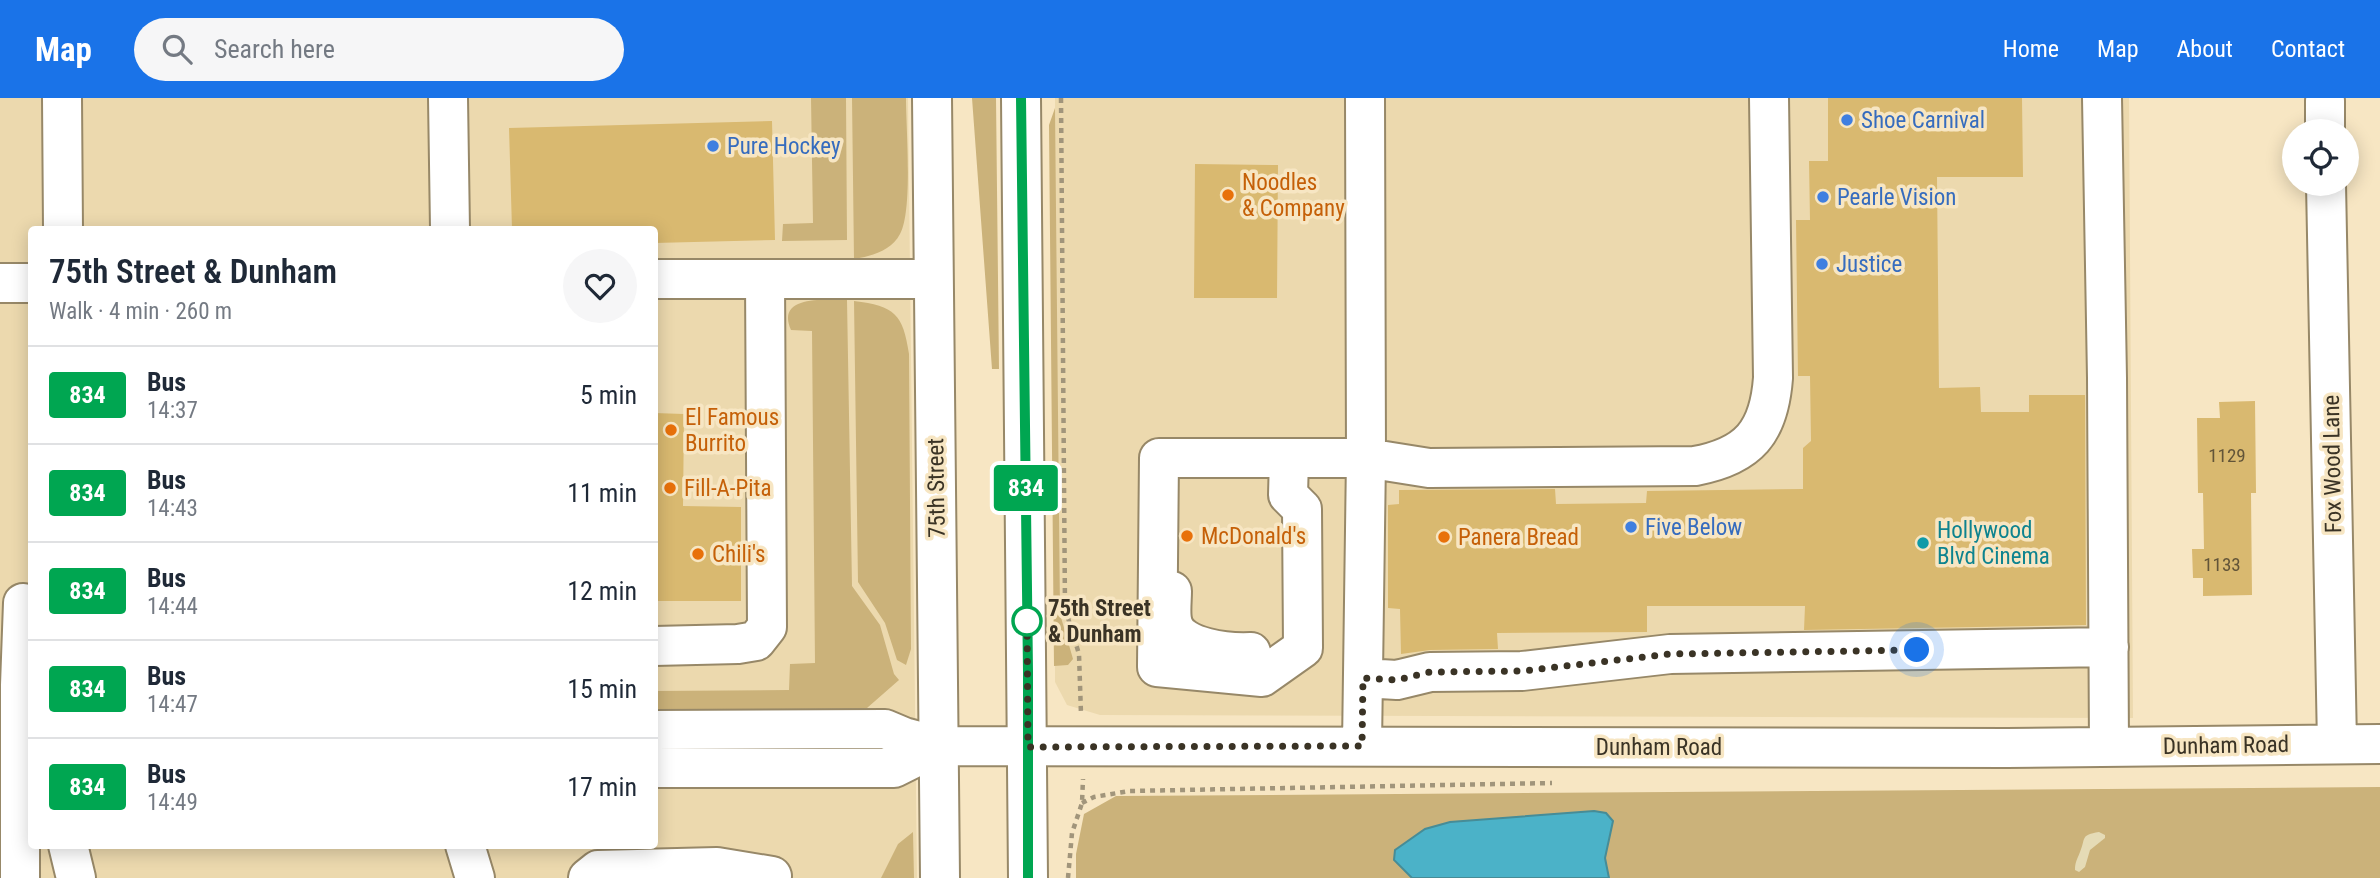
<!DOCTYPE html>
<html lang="en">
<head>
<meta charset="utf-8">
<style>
  :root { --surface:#fff; --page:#f6f6f7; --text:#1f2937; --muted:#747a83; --line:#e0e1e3; --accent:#1a73e8 }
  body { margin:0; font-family:"Roboto Condensed",sans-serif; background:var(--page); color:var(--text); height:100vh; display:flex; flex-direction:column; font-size:26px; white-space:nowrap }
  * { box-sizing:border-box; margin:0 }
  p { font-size:23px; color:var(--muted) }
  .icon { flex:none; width:38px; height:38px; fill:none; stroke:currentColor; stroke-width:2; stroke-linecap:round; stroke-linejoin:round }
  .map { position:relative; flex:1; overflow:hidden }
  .side { position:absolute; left:28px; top:128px; width:630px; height:623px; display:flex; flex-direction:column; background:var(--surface); border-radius:7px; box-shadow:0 4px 18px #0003 }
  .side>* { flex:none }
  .badge { padding:0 14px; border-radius:5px; font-size:24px; line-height:46px }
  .controls { position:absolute; left:2282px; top:21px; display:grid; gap:14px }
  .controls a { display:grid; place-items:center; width:77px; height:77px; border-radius:50%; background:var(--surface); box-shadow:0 4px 18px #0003; font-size:35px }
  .you { position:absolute; width:35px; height:35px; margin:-18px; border:5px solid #fff; border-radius:50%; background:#1a73e8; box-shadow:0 0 0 10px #1a73e833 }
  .map>.badge { position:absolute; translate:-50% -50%; box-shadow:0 0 0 4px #fff }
  .round { display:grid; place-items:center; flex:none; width:74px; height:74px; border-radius:37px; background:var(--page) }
  .head { display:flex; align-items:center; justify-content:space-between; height:119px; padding:0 21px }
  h1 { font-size:33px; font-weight:600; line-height:52px }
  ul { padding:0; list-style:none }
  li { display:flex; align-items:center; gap:21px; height:98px; padding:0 21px; border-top:2px solid var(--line) }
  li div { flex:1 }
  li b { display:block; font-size:26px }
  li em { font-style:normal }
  li .badge { min-width:77px; font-weight:700; text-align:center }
  header { display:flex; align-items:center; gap:42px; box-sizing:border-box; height:98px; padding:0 35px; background:var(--accent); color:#fff }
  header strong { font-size:33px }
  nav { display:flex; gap:38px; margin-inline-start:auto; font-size:24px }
  .search { width:490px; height:63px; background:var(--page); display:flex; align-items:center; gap:18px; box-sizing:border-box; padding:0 24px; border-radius:38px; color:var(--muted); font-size:26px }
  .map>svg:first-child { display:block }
  .built { fill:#ecd9ae; fill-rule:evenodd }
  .green { fill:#cbb27a }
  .sand { fill:#e5dbb6 }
  .water { fill:#4bb2c8; stroke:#468c97; stroke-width:2 }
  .building { fill:#d9b970 }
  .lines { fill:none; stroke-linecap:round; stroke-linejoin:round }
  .minor-casing { stroke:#978868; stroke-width:42 }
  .major-casing { stroke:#978868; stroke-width:42 }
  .path { stroke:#a1957b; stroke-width:4.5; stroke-dasharray:5 5; stroke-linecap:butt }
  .minor { stroke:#fff; stroke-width:38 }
  .major { stroke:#fff; stroke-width:38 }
  .line-casing { stroke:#fff; stroke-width:16 }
  .line { stroke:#00a651; stroke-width:10 }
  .walk { stroke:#3a3325; stroke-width:7; stroke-dasharray:0 12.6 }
  .shop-dot { fill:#3f7fe0; stroke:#f7e6c3; stroke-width:2.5 }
  .food-dot { fill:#e8710a; stroke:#f7e6c3; stroke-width:2.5 }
  .culture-dot { fill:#0f9aa8; stroke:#f7e6c3; stroke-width:2.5 }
  .stop-dot { fill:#fff; stroke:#00a651; stroke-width:3.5 }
  .labels { text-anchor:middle; stroke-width:7; stroke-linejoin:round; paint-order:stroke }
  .number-label { font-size:19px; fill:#625438 }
  .shop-label { font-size:23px; fill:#366cbe; stroke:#f7e6c3; text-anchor:start }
  .food-label { font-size:23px; fill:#c56008; stroke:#f7e6c3; text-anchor:start }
  .street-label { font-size:23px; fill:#3a3325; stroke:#f7e6c3 }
  .culture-label { font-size:23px; fill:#0d838f; stroke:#f7e6c3; text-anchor:start }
  .stop-label { font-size:23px; font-weight:bold; fill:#3a3325; stroke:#f7e6c3; text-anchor:start }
</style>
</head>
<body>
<header>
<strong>Map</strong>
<div class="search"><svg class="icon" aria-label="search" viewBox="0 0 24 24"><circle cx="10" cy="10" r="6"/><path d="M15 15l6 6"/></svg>Search here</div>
<nav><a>Home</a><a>Map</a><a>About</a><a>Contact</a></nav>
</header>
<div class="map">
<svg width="2380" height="780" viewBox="0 0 2380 780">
  <rect width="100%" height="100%" fill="#f7e6c3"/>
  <path class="built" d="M0 0H908L917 780H0ZM32 131H654V747H32Z
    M1055 0H2129L2133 620 1100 617 1067 607 1055 584Z"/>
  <path class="green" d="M811 0H846L847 142 782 143 783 126 813 125Z
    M852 0H906C906 31 913 112 900 136 891 153 872 158 854 161Z
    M972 0H996L999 271H992Z
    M1055 10 1060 516 1073 561 1068 567 1054 568 1049 27Z
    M847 202 852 488 880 527 894 576 899 582 867 610 836 617 655 618 654 593 789 592 790 566 815 565 812 233 791 232C775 196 827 202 847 202Z
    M854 203C895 208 903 216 909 256L911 551 906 567 897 562 885 525 858 484Z
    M2380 689V780H1076V756L1084 716 1116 698Z
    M913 734 914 780H881L898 746Z"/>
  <path class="sand" d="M2099 734 2105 737V740L2090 752 2085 769 2079 774 2075 772C2075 764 2077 762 2080 754 2086 740 2080 737 2099 734Z"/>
  <path class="water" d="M1594 713 1606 715 1613 723 1605 760 1609 780H1412L1394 762 1395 752 1425 731 1450 724Z"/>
  <path class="building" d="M1828 0H2022L2023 79H1937L1939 290 1980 289 1981 314H2029V297H2085L2086 527 1804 532 1805 508H1647V534L1497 535 1498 551 1430 552 1401 556 1400 511 1388 510V407L1399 406V392L1555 391 1556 406 1646 405 1647 393 1803 391V350L1811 343 1810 278H1798L1796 122H1810L1809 63H1828Z
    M772 23 775 142 654 145V131H512L509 30Z
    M1195 66 1278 67 1277 200H1194Z
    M2255 303 2256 395H2251L2252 497 2203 498V480H2193L2192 451H2204L2203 395H2198L2197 320H2220L2219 304Z
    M654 315 684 316 683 408 741 409V503H654Z"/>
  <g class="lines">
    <g class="minor-casing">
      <path id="minor" d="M62 0 63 131
        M448 0 450 131
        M2102 0 2107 280 2109 648
        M2325 3V33
        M2326 86 2337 646
        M654 181H933
        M0 185H32
        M1289 360 1288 397 1302 411 1303 550 1262 579 1157 569 1159 360H1366L1429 370 1695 368C1749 358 1769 334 1773 280L1769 0
        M1172 493C1172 503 1170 517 1173 526 1180 551 1230 555 1251 554
        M654 548 738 546 756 543 767 529 765 181
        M1363 580 1397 582 1430 574 1522 573 1670 556 2109 549
        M654 632 885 631 904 639 938 648 2007 650 2380 646
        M1362 648 1366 360 1365 0
        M654 670H894L938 648
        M68 747 76 780
        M465 747 475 780
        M20 780V587L23 505
        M588 780 598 772 717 769 772 778"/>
    </g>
    <g class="major-casing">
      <path id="major" d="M932 0 940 780
        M1021 0 1028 780"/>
    </g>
    <path class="path" d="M1061 0 1065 510 1079 556 1081 616
      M1082 705 1094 699 1129 693 1552 685
      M1068 780 1072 735 1082 705 1083 681"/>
    <use href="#minor" class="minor"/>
    <use href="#major" class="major"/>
  </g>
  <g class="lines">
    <g class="line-casing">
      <path id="line" d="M1021 0 1028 573V780"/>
    </g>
    <use href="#line" class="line"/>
    <path class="walk" d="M1027 523V518L1028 649 1362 648 1363 580 1397 582 1430 574 1522 573 1670 556 1917 552"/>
  </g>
  <g class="shop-dot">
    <circle cx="1847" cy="22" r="7"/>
    <circle cx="713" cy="48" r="7"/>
    <circle cx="1823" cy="99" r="7"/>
    <circle cx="1822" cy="166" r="7"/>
    <circle cx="1631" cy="429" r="7"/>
  </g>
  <g class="food-dot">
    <circle cx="1228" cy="97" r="7"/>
    <circle cx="671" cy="332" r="7"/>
    <circle cx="670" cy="390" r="7"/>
    <circle cx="1187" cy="438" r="7"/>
    <circle cx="1444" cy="439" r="7"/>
    <circle cx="698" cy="456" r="7"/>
  </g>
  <circle class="culture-dot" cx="1923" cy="445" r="7"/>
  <circle class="stop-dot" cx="1027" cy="523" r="14"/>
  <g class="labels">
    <g class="number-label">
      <text x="2227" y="364">1129</text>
      <text x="2222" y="473">1133</text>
    </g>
    <g class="shop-label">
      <text x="1861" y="30">Shoe Carnival</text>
      <text x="727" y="56">Pure Hockey</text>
      <text x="1837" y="107">Pearle Vision</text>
      <text x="1836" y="174">Justice</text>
      <text x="1645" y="437">Five Below</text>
    </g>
    <g class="food-label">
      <text x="1242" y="92">Noodles<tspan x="1242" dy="26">&amp; Company</tspan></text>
      <text x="685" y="327">El Famous<tspan x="685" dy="26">Burrito</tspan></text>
      <text x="684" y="398">Fill-A-Pita</text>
      <text x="1201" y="446">McDonald's</text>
      <text x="1458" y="447">Panera Bread</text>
      <text x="712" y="464">Chili's</text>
    </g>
    <g class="street-label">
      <text transform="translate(2332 366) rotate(-91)" y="8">Fox Wood Lane</text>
      <text transform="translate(936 390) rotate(-91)" y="8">75th Street</text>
      <text transform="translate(2226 647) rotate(-1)" y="8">Dunham Road</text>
      <text x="1659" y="657">Dunham Road</text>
    </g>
    <g class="culture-label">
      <text x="1937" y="440">Hollywood<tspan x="1937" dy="26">Blvd Cinema</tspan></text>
    </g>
    <g class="stop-label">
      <text x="1048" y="518">75th Street<tspan x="1048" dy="26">&amp; Dunham</tspan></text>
    </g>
  </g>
</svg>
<div class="controls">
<a><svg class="icon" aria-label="locate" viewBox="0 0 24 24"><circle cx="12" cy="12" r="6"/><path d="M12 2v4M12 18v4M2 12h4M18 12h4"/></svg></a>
</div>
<div class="you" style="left:1917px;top:552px"></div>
<b class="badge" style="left:1026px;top:390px;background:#00a651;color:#fff">834</b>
<section class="side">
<div class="head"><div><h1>75th Street &amp; Dunham</h1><p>Walk · 4 min · 260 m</p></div><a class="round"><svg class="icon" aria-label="heart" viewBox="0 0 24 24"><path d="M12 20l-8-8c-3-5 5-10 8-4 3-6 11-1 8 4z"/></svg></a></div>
<ul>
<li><span class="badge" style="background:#00a651;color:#fff">834</span><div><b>Bus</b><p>14:37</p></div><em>5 min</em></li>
<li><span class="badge" style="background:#00a651;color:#fff">834</span><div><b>Bus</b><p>14:43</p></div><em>11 min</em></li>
<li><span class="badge" style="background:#00a651;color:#fff">834</span><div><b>Bus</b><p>14:44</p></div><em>12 min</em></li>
<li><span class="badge" style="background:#00a651;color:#fff">834</span><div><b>Bus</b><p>14:47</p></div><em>15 min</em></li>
<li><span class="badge" style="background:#00a651;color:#fff">834</span><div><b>Bus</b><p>14:49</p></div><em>17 min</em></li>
</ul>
</section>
</div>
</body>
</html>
